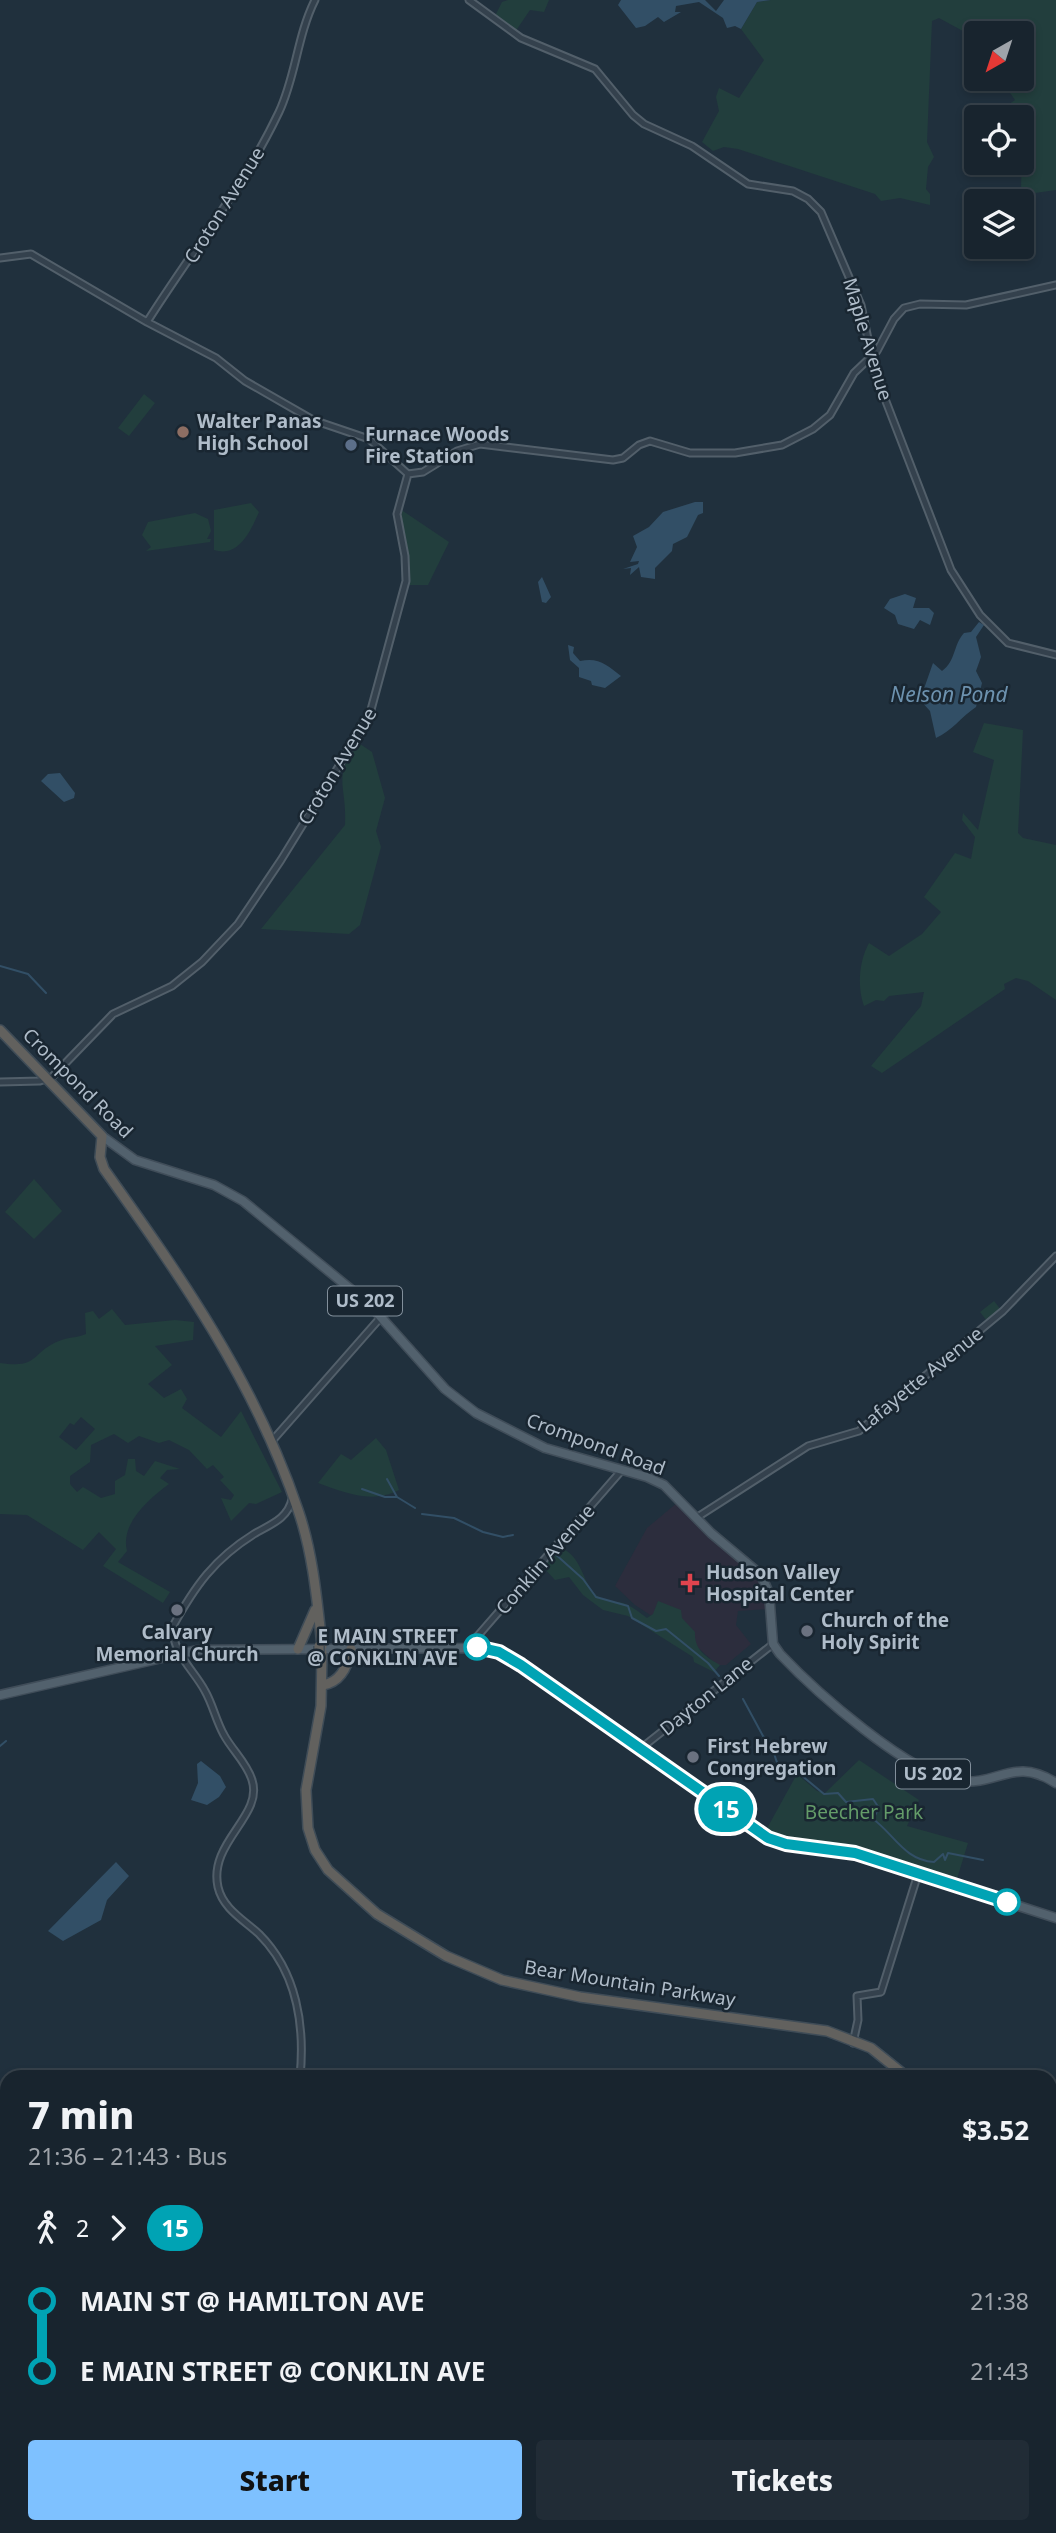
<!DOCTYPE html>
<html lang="en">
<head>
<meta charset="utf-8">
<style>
  :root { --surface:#18242e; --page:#212c36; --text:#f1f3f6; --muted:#9fa4aa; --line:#36414a; --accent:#7ec1ff }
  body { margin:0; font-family:"Noto Sans",sans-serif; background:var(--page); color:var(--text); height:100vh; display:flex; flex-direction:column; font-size:26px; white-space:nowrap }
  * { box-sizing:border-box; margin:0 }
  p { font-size:23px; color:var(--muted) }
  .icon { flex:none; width:38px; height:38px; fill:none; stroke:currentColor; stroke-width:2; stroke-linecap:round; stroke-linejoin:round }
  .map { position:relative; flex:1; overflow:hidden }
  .sheet { position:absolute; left:0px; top:2070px; width:1057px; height:464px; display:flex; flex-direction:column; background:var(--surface); border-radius:21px 21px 0 0; box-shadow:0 4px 10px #0003,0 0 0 2px var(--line) }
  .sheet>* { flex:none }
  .badge { padding:0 14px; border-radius:23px; font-size:24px; line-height:46px }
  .needle { width:46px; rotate:219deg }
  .controls { position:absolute; left:964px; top:21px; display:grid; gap:14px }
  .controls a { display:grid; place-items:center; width:70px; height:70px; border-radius:7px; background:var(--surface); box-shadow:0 4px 10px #0003,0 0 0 2px var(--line); font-size:35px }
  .map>.badge { position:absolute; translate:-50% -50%; box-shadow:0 0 0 4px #fff }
  .legs { display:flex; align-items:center; gap:10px; height:77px; padding:0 28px; font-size:23px }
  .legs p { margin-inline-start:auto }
  .head { display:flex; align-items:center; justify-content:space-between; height:119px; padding:0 28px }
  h1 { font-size:38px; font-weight:800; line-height:52px }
  .action { display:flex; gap:14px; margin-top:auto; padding:14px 28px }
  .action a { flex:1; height:80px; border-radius:7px; background:var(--accent); color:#111; font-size:28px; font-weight:800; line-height:80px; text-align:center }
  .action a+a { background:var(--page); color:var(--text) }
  ul { padding:0 28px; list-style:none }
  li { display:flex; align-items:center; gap:24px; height:70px; font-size:26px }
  li i { display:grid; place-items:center; width:10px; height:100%; margin:0 9px; background:currentColor }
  li i::after { content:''; width:18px; height:18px; margin:-9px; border:5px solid; border-radius:50%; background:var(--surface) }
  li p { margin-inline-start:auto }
  li:first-child i { background:linear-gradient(#0000 50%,currentColor 0) }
  li:last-child i { background:linear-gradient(currentColor 50%,#0000 0) }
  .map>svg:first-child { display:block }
  .medical { fill:#2c2d3d }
  .green { fill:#223e3d; fill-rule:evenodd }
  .water { fill:#324f66 }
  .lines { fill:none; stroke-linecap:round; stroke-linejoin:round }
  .stream { stroke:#324f66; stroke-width:2 }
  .tertiary-casing { stroke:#525f6a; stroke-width:9 }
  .primary-casing { stroke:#404d59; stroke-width:11 }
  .trunk-casing { stroke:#3f4c57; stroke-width:12 }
  .tertiary { stroke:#34414d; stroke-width:5 }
  .primary { stroke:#52616d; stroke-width:8 }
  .trunk { stroke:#62615e; stroke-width:9 }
  .trunk-bridge-casing { stroke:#3f4c57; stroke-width:12; stroke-linecap:butt }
  .trunk-bridge { stroke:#62615e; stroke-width:9 }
  .line-1-casing { stroke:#fff; stroke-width:16 }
  .line-1 { stroke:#00a3b4; stroke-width:10 }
  .education-dot { fill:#8d6e63; stroke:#192631; stroke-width:2.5 }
  .service-dot { fill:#5c6f8a; stroke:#192631; stroke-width:2.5 }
  .health-dot { fill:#e0444e; stroke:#192631; stroke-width:2.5 }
  .worship-dot { fill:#6b7280; stroke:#192631; stroke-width:2.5 }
  .stop-1-dot { fill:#fff; stroke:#00a3b4; stroke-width:3.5 }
  .labels { text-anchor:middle; stroke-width:5; stroke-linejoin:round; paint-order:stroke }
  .shield { fill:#192631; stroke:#828f9b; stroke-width:2 }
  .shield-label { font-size:18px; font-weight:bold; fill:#afbcc9 }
  .street-label { font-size:19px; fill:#afbcc9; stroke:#192631 }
  .poi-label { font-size:19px; font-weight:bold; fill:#afbcc9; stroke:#192631; text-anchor:start }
  .stop-label { font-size:19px; font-weight:bold; fill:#afbcc9; stroke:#192631; text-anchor:end }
  .park-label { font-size:19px; fill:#649c69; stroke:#192631 }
  .water-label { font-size:21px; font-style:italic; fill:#6d92af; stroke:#192631 }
</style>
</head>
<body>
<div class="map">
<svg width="1056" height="2533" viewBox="0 0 1056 2533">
  <rect width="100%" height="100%" fill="#20303d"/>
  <path class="medical" d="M678 1502 761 1579 767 1594 768 1609 738 1611 736 1625 751 1644 726 1665H717L693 1643 635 1605 615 1586 647 1528Z"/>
  <path class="green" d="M508 0H549L544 12 530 10 515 32 495 16 502 2Z
    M771 0H1056V190L1021 195 1022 117H1010L1008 105 1015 100 1006 87 1011 79H1022V33H989L983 29 972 36 939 18 932 21 927 142 934 157 928 167 926 189 930 194V205L900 198 881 201 875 194 738 149 724 147 713 151 702 142 719 111 716 97 719 88 739 98 764 60 741 29 757 2Z
    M144 394 155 403 129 436 118 428Z
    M251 503 259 512C251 530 239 558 214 550V510Z
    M400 509 449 542 428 585H407L408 571 398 516Z
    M195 513 208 519 211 531 207 539H211L210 542 146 551 151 547 142 535 148 522Z
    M984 723 1023 730 1018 833 1023 838 1056 845V1000L1028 981 1016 978 1004 984 1005 989 882 1073 871 1066 921 1006 924 992 889 996 884 1001 876 1000 864 1006C857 987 859 961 869 943L889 956 922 934 941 912 924 897 955 853 971 859 975 837 962 820 963 813 978 830 994 760 973 752Z
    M357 742 372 752 385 798 376 831 381 847 360 925 349 934 261 929 345 825C347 783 332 782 357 742Z
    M34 1179 62 1211 34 1239 5 1212Z
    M994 1301 1001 1310 987 1321 980 1312Z
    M112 1309 125 1325 175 1320 194 1322 193 1340 155 1346 172 1365 148 1384 164 1398 181 1389 187 1399 182 1408 221 1437 241 1411 282 1492 256 1504 249 1503 231 1521 221 1498 231 1500 234 1495 220 1480 224 1477 213 1465 207 1469 189 1450 169 1440 159 1443 139 1436 128 1443 114 1434 91 1445 90 1462 70 1476V1484L77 1492 83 1487 101 1498 115 1494V1481L125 1475 128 1459H135L136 1471 144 1476 155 1461 180 1469 167 1470 160 1478 169 1484C149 1499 120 1523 127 1551L118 1562 170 1592 163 1603 103 1566 116 1549 99 1532 83 1550 27 1515 0 1514V1363C40 1369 31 1352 59 1341 68 1337 77 1338 86 1334L85 1313 93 1311 99 1319ZM81 1417 95 1429 76 1450 59 1437 70 1423 74 1425Z
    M376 1438 386 1450 399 1490C372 1504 346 1493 318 1483L341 1454 351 1460Z
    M559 1547C583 1556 581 1581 596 1595 604 1602 614 1601 623 1603 632 1606 640 1613 647 1618L653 1614 658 1601 681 1610 682 1618 695 1632C694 1650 706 1657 720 1665L714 1672 694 1662 693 1657 628 1616 603 1610 583 1595 569 1577 555 1580 543 1567Z
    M859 1760 919 1800 907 1826 968 1843 956 1882 853 1848 788 1840 765 1832 797 1774 817 1791 825 1793Z
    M7 2327V2455L1 2456 0 2332Z
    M0 2463 7 2465V2527H87L86 2533H0Z
    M723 2527H947L946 2533H707Z"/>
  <path class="water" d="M621 0H705L716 11 724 0H771L757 2 741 29 735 26 727 28 723 18 699 2 676 6 675 12H681L664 22 658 17 645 26 636 28 618 5Z
    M695 502H703V513L698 515 687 537 673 544 672 551 655 568V579L641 577 639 567 630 575 631 568 623 569 638 564 639 561 630 562 637 547 633 536 649 527 663 512Z
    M542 577 551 597 546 603 542 602 538 582Z
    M905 594 916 598 913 608H929L934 613 930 625 920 620 914 629 898 624 895 615 884 608 890 599Z
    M979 622 984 625 976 637 981 657 976 671 982 683 976 707C961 717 952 731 936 738L930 711 920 700 933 663 942 671C956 661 953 645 964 633L971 632Z
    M568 645 574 647 573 653 580 661C599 657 607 665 621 676L605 688 592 685 591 681 579 677V668L570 660Z
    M60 773 75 793 74 798 64 802 41 781 48 774Z
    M201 1761 220 1776 226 1787 219 1797 207 1805 191 1800 198 1783 197 1764Z
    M116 1862 129 1876 107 1900 101 1920 63 1941 48 1931Z"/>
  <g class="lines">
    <path class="stream" d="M0 966 28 974 46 993
      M387 1479 397 1497 415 1508
      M362 1489 385 1497H396
      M422 1514 454 1518 483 1532 503 1537 513 1535
      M554 1553 583 1579 596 1597 628 1606 632 1618 656 1631 666 1629 708 1663 719 1676
      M743 1699 763 1736 772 1745C776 1757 774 1765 788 1772L795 1770 824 1794 838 1793 846 1802 873 1799 879 1808 873 1819C894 1834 904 1860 934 1862L943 1854 945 1860 948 1853 983 1860
      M0 1746 6 1741
      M45 2533 52 2527"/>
    <g class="tertiary-casing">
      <path id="tertiary" d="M315 0C297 36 296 76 279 112 243 188 191 252 147 322L216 358 245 381 313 420 369 439 408 474
        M469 0 521 38 595 69 633 115 644 124 692 146 748 184 793 191 808 199 821 212 861 305 875 373 951 570 980 615 1008 643 1056 655
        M0 258 31 254 147 322
        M408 474 423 472 457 451 480 444 613 460 623 458 639 445 650 441 690 453H735L782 445 813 429 830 415 854 373 877 351 894 319 904 308 920 304 966 305 1056 285
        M0 1082 40 1081 52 1077 113 1014 172 986 202 962 238 924 281 860 369 717 406 581 405 556 397 514 408 474
        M272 1441 381 1317
        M292 1499C288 1519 269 1525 254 1534 214 1559 195 1586 173 1626 171 1652 194 1670 205 1691 213 1705 216 1721 224 1735 232 1750 247 1763 252 1780 264 1816 208 1842 218 1887 223 1909 244 1920 259 1934 297 1972 305 2026 300 2077
        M696 1518 808 1446 859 1431 1003 1311 1056 1256
        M469 1646 621 1471
        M640 1749 773 1644
        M853 2043 858 2020 857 1996 881 1992 918 1874
        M1050 2328 1056 2324
        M0 2463 7 2464
        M484 2527V2533
        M362 2533 365 2527"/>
    </g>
    <g class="primary-casing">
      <path id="primary" d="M102 1136 135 1160 214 1185 243 1201 370 1305 445 1389 476 1413 545 1448 647 1477 664 1485 711 1533 761 1575 769 1593 773 1644 780 1654C815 1691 909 1775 958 1781 999 1786 1013 1756 1056 1783
        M367 1633 373 1642 370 1650
        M0 1695 197 1650 484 1648 521 1665 768 1838 786 1844 854 1853 1056 1918"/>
    </g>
    <g class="trunk-casing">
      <path id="trunk" d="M0 1030 102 1136 100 1157 104 1169C181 1277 255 1382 298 1510 313 1553 317 1600 322 1646
        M298 1649 315 1610
        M322 1652 321 1706 306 1790 308 1828 315 1850 328 1870 377 1914 446 1956 502 1980 580 1997 827 2031 871 2048 907 2077
        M323 1685C341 1682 348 1666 351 1649
        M1050 2380 1056 2388"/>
    </g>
    <use href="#tertiary" class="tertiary"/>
    <use href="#primary" class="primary"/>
    <use href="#trunk" class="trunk"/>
    <g class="trunk-bridge-casing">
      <path id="trunk-bridge" d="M319 1646V1652"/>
    </g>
    <use href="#trunk-bridge" class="trunk-bridge"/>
  </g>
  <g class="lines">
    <g class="line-1-casing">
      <path id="line-1" d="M477 1647 499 1652 521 1665 768 1838 786 1844 855 1853 1007 1902"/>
    </g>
    <use href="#line-1" class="line-1"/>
  </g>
  <circle class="education-dot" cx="183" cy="432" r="7"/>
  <circle class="service-dot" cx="351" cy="445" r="7"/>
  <path class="health-dot" d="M686.5 1572.5h7v7h7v7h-7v7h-7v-7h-7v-7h7z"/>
  <g class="worship-dot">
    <circle cx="177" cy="1610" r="7"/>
    <circle cx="807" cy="1631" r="7"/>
    <circle cx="693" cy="1757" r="7"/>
  </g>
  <g class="stop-1-dot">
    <circle cx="477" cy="1647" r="12"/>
    <circle cx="1007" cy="1902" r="12"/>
  </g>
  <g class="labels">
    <g class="shield">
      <rect x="328" y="1286.5" width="74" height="29" rx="5"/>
      <rect x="896" y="1759.5" width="74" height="29" rx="5"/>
    </g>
    <g class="shield-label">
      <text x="365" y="1307">US 202</text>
      <text x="933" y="1780">US 202</text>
    </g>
    <g class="street-label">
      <text transform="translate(224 205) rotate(-58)" y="7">Croton Avenue</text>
      <text transform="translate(868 339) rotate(73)" y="7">Maple Avenue</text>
      <text transform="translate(337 766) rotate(-59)" y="7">Croton Avenue</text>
      <text transform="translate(78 1083) rotate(45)" y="7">Crompond Road</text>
      <text transform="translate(920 1379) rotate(-39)" y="7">Lafayette Avenue</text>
      <text transform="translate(596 1444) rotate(20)" y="7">Crompond Road</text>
      <text transform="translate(545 1559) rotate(-49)" y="7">Conklin Avenue</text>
      <text transform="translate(706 1696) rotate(-39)" y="7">Dayton Lane</text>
      <text transform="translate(630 1983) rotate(9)" y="7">Bear Mountain Parkway</text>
    </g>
    <g class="poi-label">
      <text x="197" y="428">Walter Panas<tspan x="197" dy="22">High School</tspan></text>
      <text x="365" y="441">Furnace Woods<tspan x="365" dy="22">Fire Station</tspan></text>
      <text x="706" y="1579">Hudson Valley<tspan x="706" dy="22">Hospital Center</tspan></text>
      <text x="821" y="1627">Church of the<tspan x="821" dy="22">Holy Spirit</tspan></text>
      <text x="177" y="1639" text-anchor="middle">Calvary<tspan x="177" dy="22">Memorial Church</tspan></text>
      <text x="707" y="1753">First Hebrew<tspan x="707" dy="22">Congregation</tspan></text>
    </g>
    <g class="stop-label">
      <text x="458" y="1643">E MAIN STREET<tspan x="458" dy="22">@ CONKLIN AVE</tspan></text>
    </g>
    <g class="park-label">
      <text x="864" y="1819">Beecher Park</text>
    </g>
    <g class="water-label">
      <text x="949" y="702">Nelson Pond</text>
    </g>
  </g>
</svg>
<div class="controls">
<a><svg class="needle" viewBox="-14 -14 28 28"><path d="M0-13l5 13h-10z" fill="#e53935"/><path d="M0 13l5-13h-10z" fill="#9fa4aa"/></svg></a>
<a><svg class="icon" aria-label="locate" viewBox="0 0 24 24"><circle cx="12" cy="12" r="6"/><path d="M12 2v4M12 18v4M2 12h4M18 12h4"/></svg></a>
<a><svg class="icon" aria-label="layers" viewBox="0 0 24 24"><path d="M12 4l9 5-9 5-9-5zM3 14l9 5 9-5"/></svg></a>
</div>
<b class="badge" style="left:726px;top:1809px;background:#00a3b4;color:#fff">15</b>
<section class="sheet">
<div class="head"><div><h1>7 min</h1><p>21:36 – 21:43 · Bus</p></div><b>$3.52</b></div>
<div class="legs"><svg class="icon" aria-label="walk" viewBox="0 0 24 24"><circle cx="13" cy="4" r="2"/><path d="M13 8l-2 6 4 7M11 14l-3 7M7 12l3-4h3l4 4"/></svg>2<svg class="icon" aria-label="forward" viewBox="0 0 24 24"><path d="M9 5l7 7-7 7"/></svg><b class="badge" style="background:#00a3b4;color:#fff">15</b></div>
<ul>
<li><i style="color:#00a3b4"></i><b>MAIN ST @ HAMILTON AVE</b><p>21:38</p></li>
<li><i style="color:#00a3b4"></i><b>E MAIN STREET @ CONKLIN AVE</b><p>21:43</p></li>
</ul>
<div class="action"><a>Start</a><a>Tickets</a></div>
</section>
</div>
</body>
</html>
